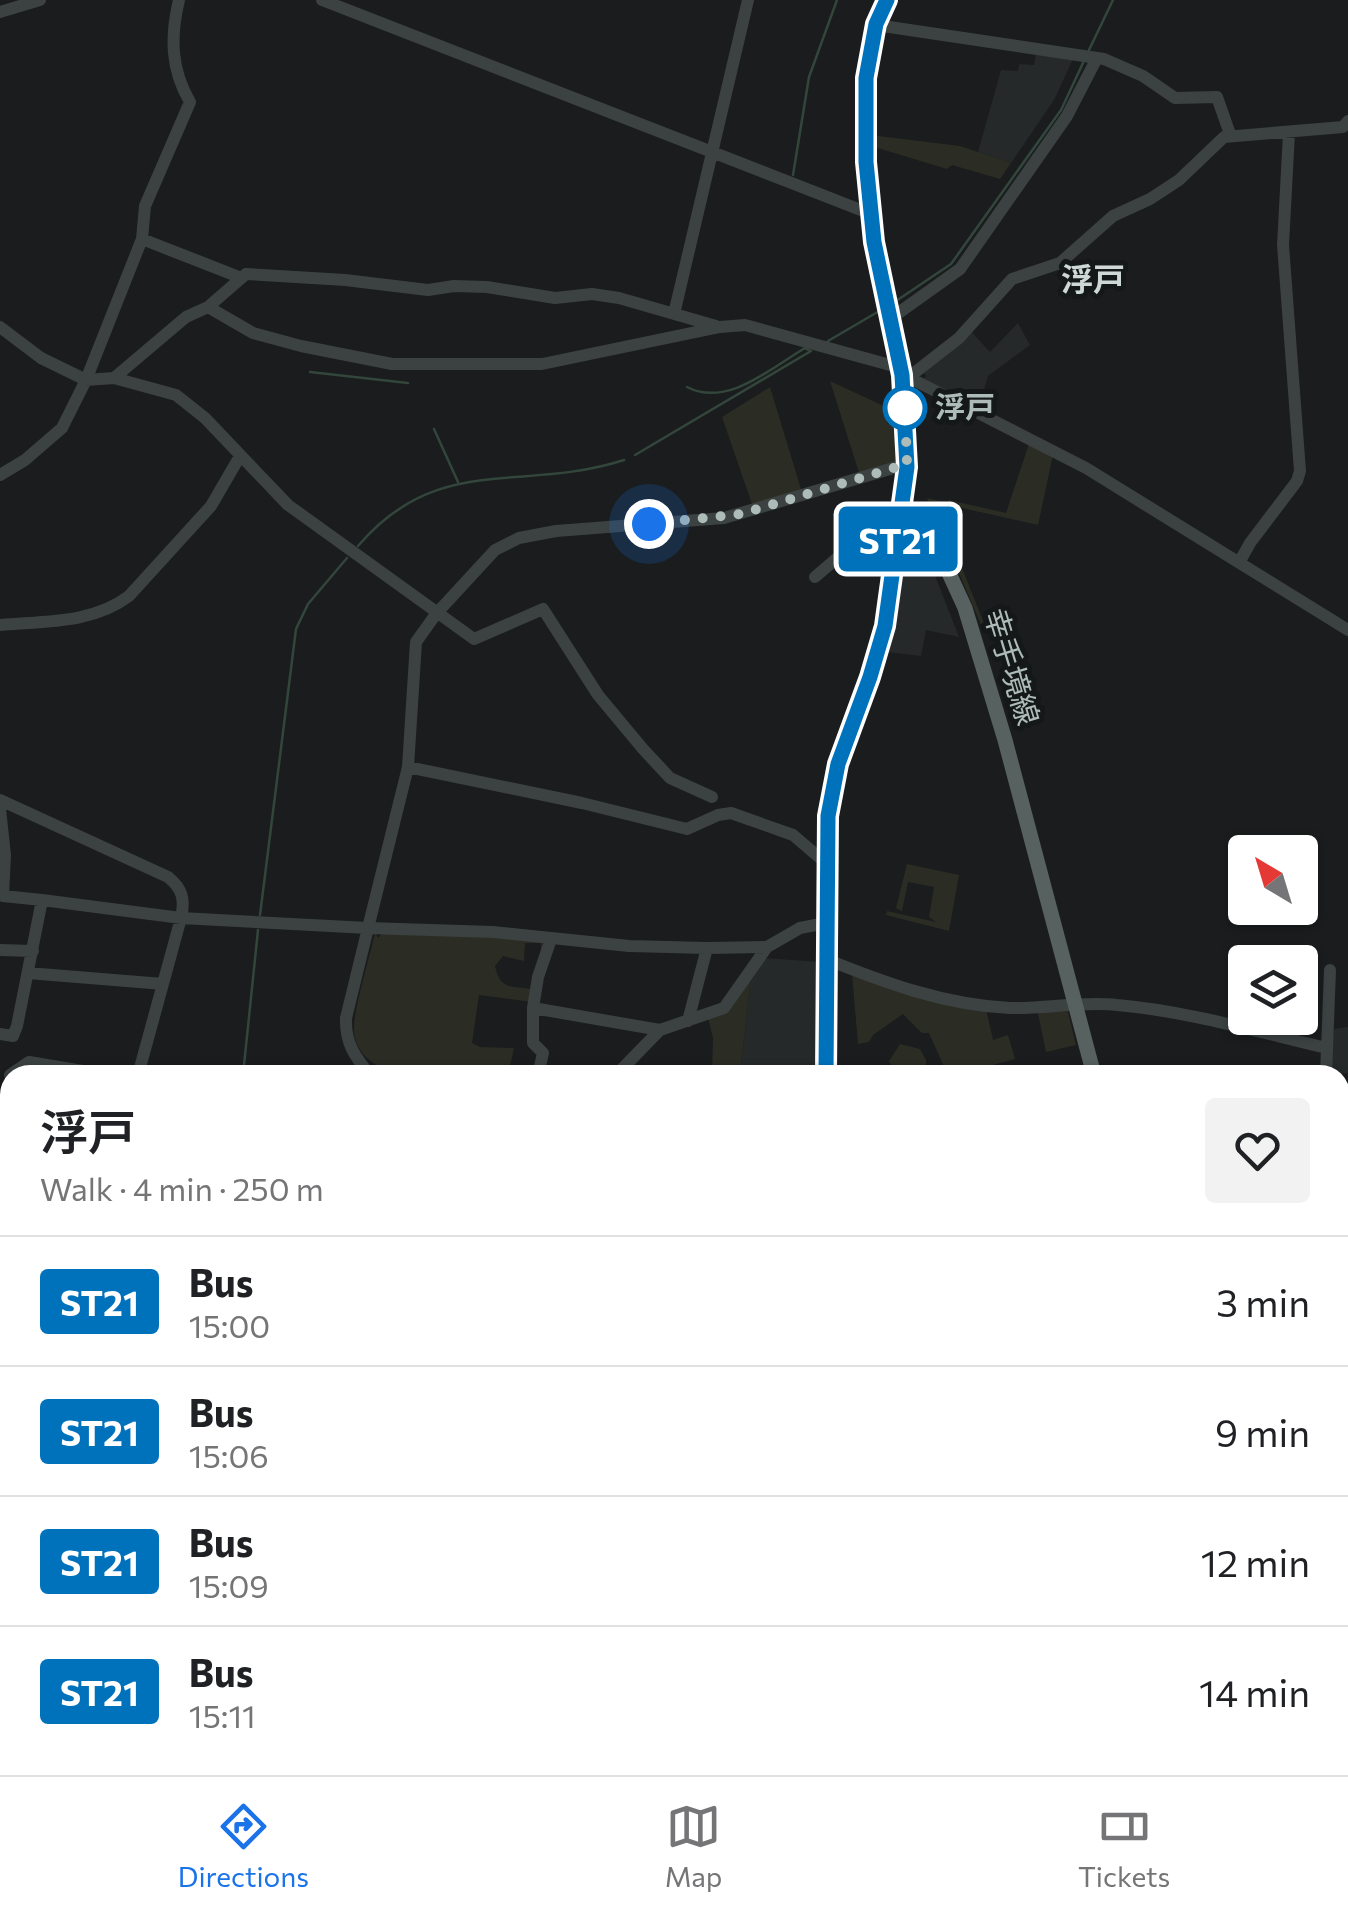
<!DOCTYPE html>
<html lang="en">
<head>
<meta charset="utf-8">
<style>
  :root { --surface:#fff; --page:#f2f2f2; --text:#202124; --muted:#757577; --line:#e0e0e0; --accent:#1a73e8 }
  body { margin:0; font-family:Commissioner,"Noto Sans JP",sans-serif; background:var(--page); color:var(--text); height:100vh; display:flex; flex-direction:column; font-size:38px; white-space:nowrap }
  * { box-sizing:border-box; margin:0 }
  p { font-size:32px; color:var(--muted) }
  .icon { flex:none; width:55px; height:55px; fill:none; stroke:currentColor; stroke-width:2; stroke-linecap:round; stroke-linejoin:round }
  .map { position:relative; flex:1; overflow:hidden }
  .drawer { position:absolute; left:0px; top:1065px; width:1350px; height:710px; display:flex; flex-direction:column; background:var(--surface); border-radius:30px 30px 0 0; box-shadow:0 2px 8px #0004 }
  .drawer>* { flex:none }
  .badge { padding:0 20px; border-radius:8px; font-size:35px; line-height:65px }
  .needle { width:65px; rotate:322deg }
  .controls { position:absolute; left:1228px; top:835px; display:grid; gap:20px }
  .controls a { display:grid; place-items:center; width:90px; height:90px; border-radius:10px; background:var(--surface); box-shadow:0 2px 8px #0004; font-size:50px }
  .you { position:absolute; width:50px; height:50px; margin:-25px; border:8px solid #fff; border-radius:50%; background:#1a73e8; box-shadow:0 0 0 15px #1a73e833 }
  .map>.badge { position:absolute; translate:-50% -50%; box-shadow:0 0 0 5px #fff }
  .round { display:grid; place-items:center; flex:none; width:105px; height:105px; border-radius:10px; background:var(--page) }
  .headline { display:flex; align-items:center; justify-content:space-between; height:170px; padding:0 40px }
  h1 { font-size:48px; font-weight:600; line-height:75px }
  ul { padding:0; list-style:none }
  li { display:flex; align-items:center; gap:30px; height:130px; padding:0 40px; border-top:2px solid var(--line) }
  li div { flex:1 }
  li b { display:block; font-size:38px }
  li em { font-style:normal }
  li .badge { min-width:110px; font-weight:700; text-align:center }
  .menu { display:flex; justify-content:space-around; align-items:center; height:140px; border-top:2px solid var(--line); background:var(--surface); font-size:28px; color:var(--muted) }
  .menu a { display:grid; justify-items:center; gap:5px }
  .menu .active { color:var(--accent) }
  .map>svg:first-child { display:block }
  .built { fill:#26292a }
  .green { fill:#2b2d24 }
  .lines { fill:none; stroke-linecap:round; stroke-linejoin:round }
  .stream { stroke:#33463c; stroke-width:2.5 }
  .minor { stroke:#3b4241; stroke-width:12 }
  .major { stroke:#57615f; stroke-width:15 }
  .line-casing { stroke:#fff; stroke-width:22 }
  .line { stroke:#0072bc; stroke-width:15 }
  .walk { stroke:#adbcb8; stroke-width:10; stroke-dasharray:0 18 }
  .stop-dot { fill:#fff; stroke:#0072bc; stroke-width:5 }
  .labels { text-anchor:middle; stroke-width:10; stroke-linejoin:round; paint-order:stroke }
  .stop-label { font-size:30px; font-weight:bold; fill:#adbcb8; stroke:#151818; text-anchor:start }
  .street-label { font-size:30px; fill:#adbcb8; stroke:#151818 }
  .neighbourhood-label { font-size:32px; font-weight:bold; fill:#ced8d6; stroke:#151818 }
</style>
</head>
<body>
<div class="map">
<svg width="1348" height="1775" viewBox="0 0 1348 1775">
  <rect width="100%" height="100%" fill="#1a1c1d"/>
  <path class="built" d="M1036 54 1073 59 1054 100 1011 163 978 152 1001 70 1018 71 1019 64 1034 65Z
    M1018 323 1030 345 988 376 979 407 924 379 926 375 920 371 970 330 990 352Z
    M905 550 927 555 959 637 926 630 921 656 887 652Z
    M764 958 821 962 822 1075H740L751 975Z
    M1348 1027V1073L1329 1075 1334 1029Z
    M160 1765H517L522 1775H123Z"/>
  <path class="green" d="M870 135 960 146 1011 163 1000 179 952 165 947 169 871 146Z
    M830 381 888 408 891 415 887 423 899 429 900 462 860 476Z
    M770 387 801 489 753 507 722 417Z
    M1029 444 1053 455 1038 525 931 501 960 563 985 626 982 627 927 498 948 503 949 500 1006 513Z
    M907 864 959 875 949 931 886 915 887 911 936 922 929 917 934 887 908 882 902 911 896 908Z
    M378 930C421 931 504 927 542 942L545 951 541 962V943H525L524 961 503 956 495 966C500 989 509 986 531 989L532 1002 479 995 472 1043 480 1047 514 1048 508 1075H458L411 1070 412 1075C388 1075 356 1060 354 1032 353 1009 370 958 375 932L378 938 381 935Z
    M852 974 894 991 986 1009 993 1040 1008 1035 1015 1059 956 1075H933L945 1069 929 1033H922L903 1014 873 1035 869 1042 858 1044Z
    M751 975 740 1075H712L713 1038 708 1018Z
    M1067 1008 1076 1045 1046 1052 1037 1009Z
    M900 1044 920 1049 926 1060V1071L929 1075H896L889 1061Z
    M1348 1719V1775H1296L1294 1765H1340V1721Z"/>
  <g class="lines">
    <path class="stream" d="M1089 50 1113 0
      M793 175 809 77 837 0
      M896 301 951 264 1061 110 1083 63
      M828 341 881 310
      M310 372 408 383
      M687 387C727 408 771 368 805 348L810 351
      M434 429 458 482
      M635 455 811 351
      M358 546C438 452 522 493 624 460
      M260 915 296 629 308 604 347 558
      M243 1075 258 930
      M22 1775 64 1765"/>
    <path class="minor" d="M322 0 871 214
      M0 12 40 0
      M876 25 1104 59 1143 76 1175 98 1217 97 1230 134
      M142 239 239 277
      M208 307 246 274 345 280 428 290 454 286 487 287 555 298 592 294 619 298 716 326
      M674 314 748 0
      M890 319 960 269 1067 116 1097 58
      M0 327 41 358 86 380 114 378 176 395 205 418 288 505 474 639 543 609 598 695 643 749 670 778 712 797
      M904 375 1086 468 1348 630
      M909 377 959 338 1012 279 1060 263 1113 216 1150 199 1179 180 1224 137 1343 127 1348 121
      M114 378 186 317 208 307 253 333 301 346 392 364H542L720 327 745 325 901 368
      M0 475 25 460 62 428 86 380 142 239 145 206 190 102C171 70 170 37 179 0
      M1240 561 1250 543 1297 481 1300 471 1283 245 1289 133
      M815 577 892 511 903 505
      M0 625C44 621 92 624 129 596L211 506 240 456
      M408 767 582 803 687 829 718 815 731 813 793 835 827 864
      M0 800 168 877C183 889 185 900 181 918L138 1075
      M0 809 5 855 3 896 42 900
      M551 939 538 977 533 1008 660 1030
      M0 950 33 951
      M826 959C885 983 945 1005 1010 1008 1045 1009 1081 1001 1117 1005 1187 1011 1258 1032 1327 1048
      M28 973 163 984
      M533 1008V1043L543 1053 538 1075
      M688 1021 707 948
      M0 1034 13 1036 17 1026 42 900 181 918 368 928 408 767 416 642 436 614 495 550 519 538 556 531 724 518 907 464
      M10 1075 29 1062 107 1075
      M370 1075C355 1057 345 1043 346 1018L368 928 493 932 629 946 707 948 767 947 800 928 826 923
      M616 1075 660 1030 724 1008 767 947
      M826 1075 828 816 838 764 879 651 900 525
      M1326 1075 1330 970
      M1340 1132H1348
      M1340 1169 1348 1198
      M1340 1233 1348 1231
      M0 1275 10 1281
      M0 1312 10 1310
      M1340 1340 1348 1332
      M1340 1410 1348 1405
      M1340 1472 1348 1469
      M1340 1532 1348 1529
      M1340 1575 1348 1573
      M1340 1622 1348 1619
      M1340 1668 1348 1666
      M1340 1714 1348 1711
      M574 1765 588 1775
      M665 1765 679 1775
      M758 1765 761 1775
      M811 1765 813 1775
      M948 1765 952 1775
      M1004 1765 1007 1775
      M72 1775 122 1765
      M840 1775 874 1765
      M1157 1775 1160 1765"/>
    <path class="major" d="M887 0 876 25 870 51 865 127 874 242 903 375 908 449 900 525 920 528 932 536 965 608 1005 740 1094 1075
      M1283 1765 1285 1775"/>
  </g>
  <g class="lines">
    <g class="line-casing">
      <path id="line" d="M826 1075 828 816 838 764 870 677 885 626 907 467 902 375 874 242 866 162V78L876 24 887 0"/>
    </g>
    <use href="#line" class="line"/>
    <path class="walk" d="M649 524 741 514 907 464 905 408"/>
  </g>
  <circle class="stop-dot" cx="905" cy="408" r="20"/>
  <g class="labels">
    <g class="stop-label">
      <text x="935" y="418">浮戸</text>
    </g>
    <g class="street-label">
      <text transform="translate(1011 667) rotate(73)" y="10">幸手境線</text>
    </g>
    <g class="neighbourhood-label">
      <text x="1093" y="291">浮戸</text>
    </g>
  </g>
</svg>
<div class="controls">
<a><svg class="needle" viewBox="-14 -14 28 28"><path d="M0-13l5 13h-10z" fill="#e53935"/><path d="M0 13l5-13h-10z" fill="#757577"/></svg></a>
<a><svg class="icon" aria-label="layers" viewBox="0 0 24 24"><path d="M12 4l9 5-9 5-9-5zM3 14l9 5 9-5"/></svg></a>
</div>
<div class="you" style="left:649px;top:524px"></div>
<b class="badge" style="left:898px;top:539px;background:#0072bc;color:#fff">ST21</b>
<section class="drawer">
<div class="headline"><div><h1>浮戸</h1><p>Walk · 4 min · 250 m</p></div><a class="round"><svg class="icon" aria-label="heart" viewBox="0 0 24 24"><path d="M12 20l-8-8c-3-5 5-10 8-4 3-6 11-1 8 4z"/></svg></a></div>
<ul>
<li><span class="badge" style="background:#0072bc;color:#fff">ST21</span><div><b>Bus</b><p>15:00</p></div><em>3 min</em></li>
<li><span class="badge" style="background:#0072bc;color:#fff">ST21</span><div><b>Bus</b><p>15:06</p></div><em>9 min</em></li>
<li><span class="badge" style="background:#0072bc;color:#fff">ST21</span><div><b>Bus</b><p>15:09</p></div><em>12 min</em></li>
<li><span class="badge" style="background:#0072bc;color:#fff">ST21</span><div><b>Bus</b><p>15:11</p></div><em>14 min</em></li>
</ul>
</section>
</div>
<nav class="menu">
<a class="active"><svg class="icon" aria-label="directions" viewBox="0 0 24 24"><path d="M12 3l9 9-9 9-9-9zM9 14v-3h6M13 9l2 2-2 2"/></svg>Directions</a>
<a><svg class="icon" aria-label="map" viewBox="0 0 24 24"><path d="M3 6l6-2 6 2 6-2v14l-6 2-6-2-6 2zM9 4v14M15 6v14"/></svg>Map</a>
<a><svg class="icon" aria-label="tickets" viewBox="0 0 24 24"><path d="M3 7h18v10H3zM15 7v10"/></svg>Tickets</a>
</nav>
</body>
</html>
